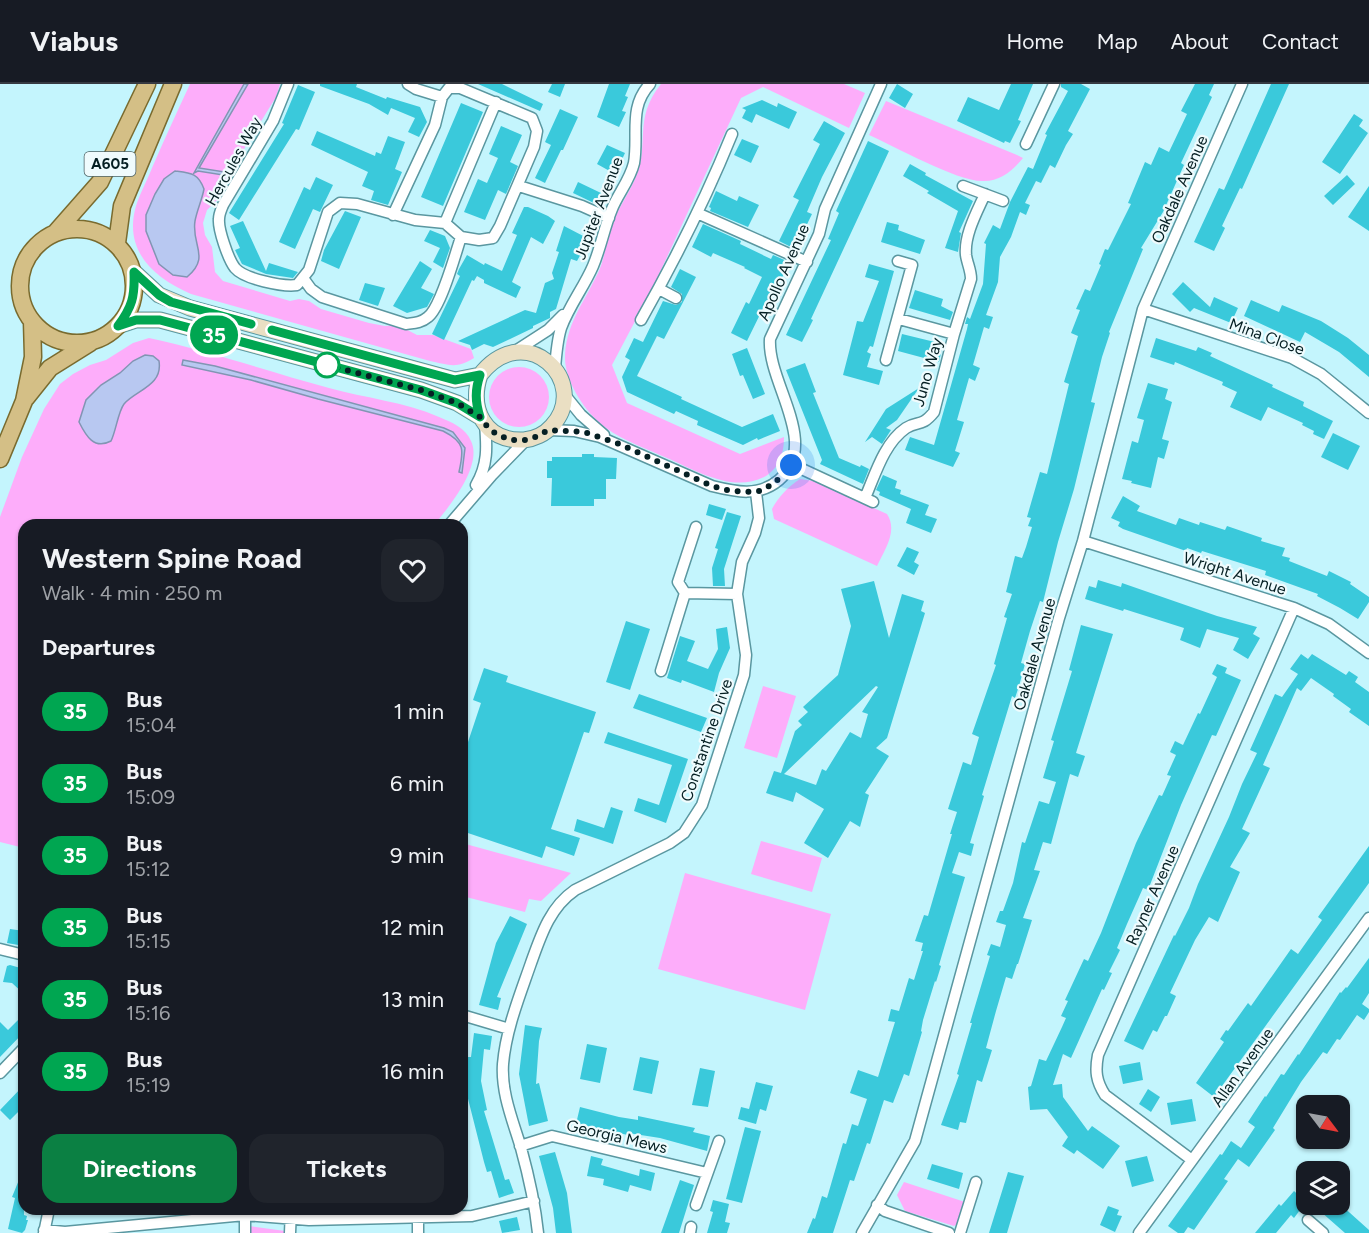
<!DOCTYPE html>
<html lang="en">
<head>
<meta charset="utf-8">
<style>
  :root { --surface:#171b24; --page:#20242c; --text:#f1f3f6; --muted:#9ea1a6; --line:#363941; --accent:#0b8043 }
  body { margin:0; font-family:Figtree,sans-serif; background:var(--page); color:var(--text); height:100vh; display:flex; flex-direction:column; font-size:22px; white-space:nowrap }
  * { box-sizing:border-box; margin:0 }
  p { font-size:20px; color:var(--muted) }
  .icon { flex:none; width:33px; height:33px; fill:none; stroke:currentColor; stroke-width:2; stroke-linecap:round; stroke-linejoin:round }
  .map { position:relative; flex:1; overflow:hidden }
  .sheet { position:absolute; left:18px; top:435px; width:450px; height:696px; display:flex; flex-direction:column; background:var(--surface); border-radius:18px; box-shadow:0 2px 4px #0004 }
  .sheet>* { flex:none }
  .badge { padding:0 12px; border-radius:20px; font-size:21px; line-height:39px }
  .needle { width:39px; rotate:122deg }
  .fabs { position:absolute; left:1296px; top:1011px; display:grid; gap:12px }
  .fabs a { display:grid; place-items:center; width:54px; height:54px; border-radius:12px; background:var(--surface); box-shadow:0 2px 4px #0004; font-size:30px }
  .you { position:absolute; width:30px; height:30px; margin:-15px; border:4px solid #fff; border-radius:50%; background:#1a73e8; box-shadow:0 0 0 9px #1a73e833 }
  .map>.badge { position:absolute; translate:-50% -50%; box-shadow:0 0 0 3px #fff }
  h2 { padding:0 24px; font-size:22px; line-height:54px }
  .round { display:grid; place-items:center; flex:none; width:63px; height:63px; border-radius:18px; background:var(--page) }
  .head { display:flex; align-items:center; justify-content:space-between; height:102px; padding:0 24px }
  h1 { font-size:28px; font-weight:700; line-height:45px }
  .primary-button { display:flex; gap:12px; margin-top:auto; padding:12px 24px }
  .primary-button a { flex:1; height:69px; border-radius:18px; background:var(--accent); color:#fff; font-size:24px; font-weight:700; line-height:69px; text-align:center }
  .primary-button a+a { background:var(--page); color:var(--text) }
  ul { padding:0; list-style:none }
  li { display:flex; align-items:center; gap:18px; height:72px; padding:0 24px }
  li div { flex:1 }
  li b { display:block; font-size:22px }
  li em { font-style:normal }
  li .badge { min-width:66px; font-weight:700; text-align:center }
  header { display:flex; align-items:center; gap:36px; box-sizing:border-box; height:84px; padding:0 30px; background:var(--surface); border-bottom:2px solid var(--line) }
  header strong { font-size:28px }
  nav { display:flex; gap:33px; margin-inline-start:auto; font-size:21px }
  .map>svg:first-child { display:block }
  .green { fill:#fdadfa }
  .water { fill:#b8c8f1; stroke:#8295b3; stroke-width:1.5 }
  .building { fill:#3ac9db; fill-rule:evenodd }
  .lines { fill:none; stroke-linecap:round; stroke-linejoin:round }
  .street-casing { stroke:#5a97a0; stroke-width:13 }
  .secondary-casing { stroke:#5a97a0; stroke-width:17 }
  .primary-casing { stroke:#796b2f; stroke-width:19 }
  .street { stroke:#fff; stroke-width:10 }
  .secondary { stroke:#eadfc3; stroke-width:15 }
  .primary { stroke:#d4bf86; stroke-width:16 }
  .line-casing { stroke:#fff; stroke-width:14 }
  .line { stroke:#00a651; stroke-width:9 }
  .walk { stroke:#051f23; stroke-width:6; stroke-dasharray:0 10.8 }
  .stop-dot { fill:#fff; stroke:#00a651; stroke-width:3 }
  .labels { text-anchor:middle; stroke-width:4.5; stroke-linejoin:round; paint-order:stroke }
  .shield { fill:#effbfd; stroke:#4b6164; stroke-width:1.5 }
  .shield-label { font-size:15px; font-weight:bold; fill:#051f23 }
  .street-label { font-size:16px; fill:#051f23; stroke:#effbfd }
</style>
</head>
<body>
<header>
<strong>Viabus</strong>
<nav><a>Home</a><a>Map</a><a>About</a><a>Contact</a></nav>
</header>
<div class="map">
<svg width="1369" height="1149" viewBox="0 0 1369 1149">
  <rect width="100%" height="100%" fill="#c4f5fd"/>
  <path class="green" d="M190 0H280L276 13 225 96 220 113 207 126 203 139 205 151 212 163 215 188 223 197 290 217 299 215 309 217 321 225 369 239 385 242 398 241 417 251H433L471 265 474 274C457 285 449 281 430 277L191 210C154 194 123 167 136 122 140 109 147 97 152 84 164 56 177 28 190 0Z
    M661 0H844L865 9 849 44 763 3 741 14 653 203 612 281 627 319 740 370 784 353C784 368 780 383 766 392 734 410 697 387 667 374 647 365 624 357 606 344 586 329 566 300 565 275 565 242 583 220 597 191 605 176 605 160 611 143 617 126 628 111 635 95 651 60 632 36 661 0Z
    M886 17 1017 71 1023 74C1013 86 1001 97 984 97 960 99 894 62 869 51Z
    M149 254C210 267 269 288 329 304 365 314 405 318 439 333 451 338 466 344 471 357 483 382 449 423 434 441H24V764L0 758V433L22 373 44 325 60 300 73 290 90 281 106 276 133 259Z
    M489 313a30 30 0 1 1 60 0a30 30 0 1 1-60 0Z
    M800 395 814 397 887 430C898 447 885 465 877 482L774 435 772 425C779 412 788 403 800 395Z
    M763 602 796 612 777 674 744 664Z
    M761 757 822 774 812 808 751 790Z
    M462 759 571 789 541 817 529 815 525 828 462 812Z
    M685 789 831 830 805 926 658 885Z
    M904 1098 968 1119 962 1137 954 1142 905 1127 897 1111Z
    M249 1142 285 1147 284 1149H249Z"/>
  <path class="water" d="M244 0H248L199 84 225 88 223 91 198 87 194 89Z
    M175 87C191 89 198 89 204 105 202 116 197 126 195 137 191 161 211 173 187 193L173 191 159 180 146 147V131L155 110 164 95Z
    M145 271 153 272 159 277C163 302 136 306 124 320 118 328 116 347 111 357 94 366 86 352 79 338L86 316 101 301 120 289 133 277Z
    M183 276 215 282 444 344 453 348 465 364 462 389 459 388C464 366 465 358 443 347L318 315 251 296 182 281Z"/>
  <path class="building" d="M320 0H357L356 3 386 15 387 13 420 23 427 38 419 53 408 48 415 34 391 24 388 31 369 20 320 2Z
    M478 0H502L543 20 540 27Z
    M552 0H565L560 13 548 8Z
    M609 0H630L625 12 628 13 622 27 626 28 619 43 597 33Z
    M897 0 913 10 905 24 889 14Z
    M1011 0H1033L1018 36 1021 37 1010 59 1005 57 1004 59 957 37 968 13 999 26Z
    M1061 0H1081L1090 5 1068 47 1073 50 1066 61 1055 84 1050 81 1041 99 1036 97 1025 119 1030 121 1026 131 1020 128 1011 153 1000 173 998 198 986 231 993 233 989 245 984 243 973 281 980 284 975 297 969 294 957 336 964 338 955 367 960 369 953 383 905 366 910 353 934 361 967 245 968 240H965L967 233 970 235 983 200 986 160 984 159 993 141 1000 145 1010 118 1028 83 1033 85 1047 51 1045 50 1068 7 1061 3Z
    M1195 0H1214L1209 11 1212 13 1181 79 1184 81 1163 128 1141 164 1143 165 1109 248 1110 249 1102 273 1091 318 1095 319 1074 405 1058 458 1043 518 1040 517 1030 547 1021 579 1025 580 1019 602 1015 614 1012 612 982 711 984 712 970 759 974 760 971 772 959 768 952 789 965 793 939 881 941 882 936 898 935 897 923 936 921 947 922 948 909 992 904 990 893 1019 884 1016 870 1060 867 1059 854 1097 850 1096 833 1149H807L813 1134 815 1135 822 1112 827 1114 843 1059 846 1060 852 1040 858 1042 867 1015 850 1009 858 986 878 993 895 938 888 937 891 925 899 927 909 894 914 896 923 867H921L923 859 915 857 924 831 928 832 952 750H950L957 728 948 725 963 678 971 681 979 653 972 650 996 581 994 580 1007 534 1004 533 1012 510 1006 508 1015 472 1022 474 1026 463 1032 443 1028 442 1031 434 1027 433 1040 388 1047 390 1069 300 1064 298 1078 252 1071 249 1080 226 1076 225 1085 205 1090 207 1101 181 1099 180 1105 165 1108 166 1131 120 1128 119 1145 78 1151 81 1159 63 1169 68 1187 30 1181 27Z
    M1271 0H1289L1242 105 1240 104 1222 142 1225 144 1214 167 1194 158 1219 104 1224 106Z
    M298 1 315 8 299 46 296 45 239 136 229 129 284 40 282 39Z
    M762 16 777 23 778 19 797 28 789 45 756 30 752 39 742 34 746 26 742 24Z
    M461 19 483 28 443 122 421 113Z
    M560 25 578 33 563 66H561L545 99 535 94 551 61 545 58Z
    M1354 30 1363 36 1359 42 1368 49 1340 90 1322 78Z
    M824 37 845 49 822 93 807 128 812 130 795 165 779 157 799 116 793 113 820 60 813 56Z
    M501 42 522 51 510 78 518 82 506 110 498 106 485 136 464 128 478 95 487 99 498 74 489 70Z
    M317 47 375 72 376 68 381 70 388 52 405 58 395 85 402 88 388 121 371 116 374 107 362 102 368 88 311 61Z
    M742 55 759 62 751 79 734 71Z
    M868 57 889 67 811 235 813 236 802 258 786 251 831 156 828 155 839 129 836 127Z
    M607 61 625 69 615 90 597 80Z
    M910 80 926 89 925 91 973 117 959 148 961 149 958 168 945 164 958 127 927 109 929 107 903 92Z
    M1347 91 1355 100 1333 121 1324 112Z
    M316 93 333 101 320 128 313 125 295 165 279 158 304 103 310 106Z
    M578 98 601 109 596 120 573 109Z
    M1369 102V147L1348 133Z
    M716 107 737 117 739 112 759 121 748 143 710 127 711 124 709 123Z
    M524 123H528L548 132 555 137 543 160 531 153 512 198 521 203 516 214 484 199V196L477 192 474 197 472 196 444 256 432 250 460 192 457 190 459 185 467 171 484 181 485 179 502 187 517 151 512 149Z
    M345 127 361 133 339 185 321 177 324 166Z
    M243 137 266 187 269 179 298 188 293 194 266 190 242 180 235 166 240 164 230 142Z
    M887 138 899 141 898 146 925 156 920 170 881 158Z
    M703 140 741 157 740 160 771 175 773 171 789 178 771 218 767 216 747 257 731 249 746 218 749 220 762 193 744 184 745 183 713 169 711 173 692 163Z
    M564 142 589 155 577 177 571 175 556 225 550 228V234L533 242V244L493 263 484 260 472 266 470 261 458 257 525 226 536 229 545 199 554 195 552 189 559 168 556 167Z
    M430 146 445 152 450 164 443 184 433 178 440 164 424 157Z
    M420 177 432 185 421 204 434 210 427 223 407 229 393 222Z
    M869 180 894 187 873 263 870 262 867 268 871 270 867 283 883 287 879 301 843 291 857 237 863 238 879 197 865 193Z
    M680 185 696 193 664 255 657 252 637 292 682 313 681 315 742 343 773 330 780 347 758 356 757 354 743 361 697 341 698 337 676 327 674 330 627 308 622 293 630 276 625 273 634 254 643 258 663 217 676 221 682 218V210L671 203Z
    M1183 198 1210 223 1214 213 1238 224 1231 239 1194 224 1190 228 1172 210Z
    M365 199 385 204 378 222 359 216Z
    M915 206 943 215 941 222 953 228 950 236 909 224Z
    M1251 216 1279 228 1282 221 1321 237 1348 254 1369 271V293L1339 268 1305 248 1300 258 1244 232Z
    M902 250 943 260 939 278 898 267Z
    M1156 254 1196 267 1198 263 1212 269 1210 272 1273 301 1272 303 1304 318 1303 322 1333 337 1324 355 1313 350 1314 347 1302 341 1303 339 1268 323 1261 337 1230 323 1237 308 1222 301 1223 298 1175 278 1174 281 1150 273Z
    M747 264 765 310 753 315 743 291 740 292 732 270Z
    M805 279 816 308 813 309 839 374 860 383 861 381 869 385 863 400 820 380 822 376 786 286Z
    M1148 299 1168 305 1165 315 1172 318 1162 355 1169 357 1164 375 1158 373 1151 404 1131 399 1132 397 1122 395 1132 357 1138 359 1144 336 1137 334Z
    M919 304 897 336 886 344 891 346 882 360 872 353 865 358 886 325Z
    M1333 349 1360 362 1348 386 1321 373Z
    M582 370H594V373L617 374 616 395H606V415H594V422H551L552 394H547V377H552V373H582Z
    M883 391 897 397 895 404 901 406 900 410 929 421 925 431 937 435 931 449 906 439 911 425 879 411 880 408 876 406Z
    M1123 412 1140 422 1137 427 1176 441 1179 434 1199 441 1200 438 1225 446 1227 442 1262 454 1261 457 1285 464 1282 472 1290 474 1289 477 1327 492 1329 487 1351 498 1350 500 1369 513V518L1358 535 1340 524 1317 512 1318 510 1265 491 1266 487 1202 467 1201 469 1187 464 1186 467 1123 445 1118 442 1120 438 1111 434Z
    M709 420 726 425 722 436 706 431Z
    M727 428 741 432 724 485 725 502H713L712 484 718 465 715 464Z
    M907 463 919 468 914 478 919 481 914 491 897 482Z
    M1098 496 1121 503 1122 499 1217 532 1257 543 1253 550 1260 554 1248 575 1233 566 1239 554 1207 545 1200 564 1180 556 1184 544 1124 525 1123 527 1085 515 1089 502 1096 504Z
    M874 497 889 554 902 510 924 517 921 527 925 529 887 654 876 664 889 672 865 709 869 711 860 743 850 737 828 774 804 759 824 725 796 708 793 718 766 709 774 687 781 689 795 647 802 641 798 637 808 628 803 623 838 591 851 542 841 505ZM876 602 878 603 862 628 868 630 861 654 850 648 826 687 822 685 816 701 784 690Z
    M626 537 650 545 630 606 606 598Z
    M1081 541 1113 550 1076 669 1085 672 1078 693 1070 690 1051 760 1043 758 1034 786 1040 787 1023 834 1032 836 1018 880H1017L1012 895 1006 893 996 927 986 964 992 966 982 998 977 996 966 1039 960 1038 958 1046 941 1041 959 991 957 990 972 939H970L990 872 987 871 991 860 1000 863 1006 841 996 838 1000 827H1003L1013 799 1022 758 1025 759 1039 717 1049 720 1056 698 1043 694 1054 657 1051 656 1072 587 1069 586Z
    M727 543 730 564 719 589 714 608 682 596 681 599 667 594 680 552 695 557 687 577 708 585 718 565 716 545Z
    M1301 570 1308 575 1312 570 1346 591 1349 587 1358 593 1355 598 1369 608V642L1349 628 1351 625 1333 612 1334 610 1311 594 1301 607 1297 604 1263 681 1270 684 1242 745 1250 749 1230 783 1240 788 1218 838 1209 833 1195 856 1170 909 1176 912 1167 932H1165L1157 948 1153 946 1143 966 1124 957 1174 851 1175 852 1189 824 1198 800 1229 733 1242 700 1257 669 1250 666 1275 610 1282 613 1298 590 1290 585Z
    M1217 580 1227 584 1225 589 1241 596 1216 652 1212 651 1181 721 1148 806 1143 804 1127 840 1117 864 1120 866 1109 888 1112 889 1104 906 1102 905 1071 974 1063 970 1053 1001 1062 1000 1063 1013 1088 1047 1092 1042 1120 1062 1103 1085 1077 1066 1074 1070 1062 1062 1068 1053 1047 1025 1030 1026 1028 1003 1031 1002 1039 975 1046 977 1062 943 1066 934 1061 932 1068 917 1065 916 1084 875 1088 877 1101 849 1136 759 1159 711 1162 712 1171 692 1167 691 1176 671 1170 668 1175 657 1183 661 1198 629 1200 630 1217 593 1212 590Z
    M484 584 508 592 506 598 596 628 589 649 584 648 551 745 580 754 574 772 546 762 542 774 462 747V676L481 619 473 616Z
    M639 610 707 634 701 648 633 624Z
    M608 648 688 675 666 739 634 727 638 714 659 721 672 681 604 659Z
    M611 723 623 727 613 760 574 747 577 735 604 744Z
    M1369 762V799L1214 1013 1196 999 1224 958 1220 955 1226 946 1228 947 1248 919 1251 922 1291 865 1298 870 1322 836 1318 833Z
    M510 832 527 840 497 913 501 914 498 926 479 921 496 859Z
    M10 845 24 847V862L7 859Z
    M1369 874V909L1362 920 1369 925V928L1364 936 1357 931 1340 956 1337 955 1327 970 1323 968 1301 998 1273 1044 1275 1046 1249 1083 1238 1075 1224 1095 1228 1097 1194 1146 1188 1143 1184 1149H1178L1168 1142 1220 1070 1222 1071 1231 1057 1241 1064 1255 1043 1248 1038 1265 1012 1266 1013 1281 990 1284 991 1298 970 1299 971 1340 908 1341 909 1346 903 1347 904Z
    M10 881 24 885V910L12 899 3 898 7 882Z
    M24 930V948L0 973V938L8 946Z
    M525 941 542 944 539 957 536 1000 539 999 548 1037 529 1042 519 990Z
    M474 949 492 952 490 966 484 965 481 997 487 1026 484 1027 505 1096 509 1095 514 1109 499 1114 491 1087 487 1088 484 1078 463 995 465 973H471Z
    M587 960 607 964 600 999 580 995Z
    M640 973 659 977 652 1010 633 1006Z
    M1140 978 1143 996 1123 1000 1119 982Z
    M700 984 715 987 708 1023 692 1021Z
    M756 998 773 1002 766 1027 760 1025 756 1040 738 1035 741 1023 749 1025Z
    M24 1001V1022L10 1036 0 1026Z
    M1148 1005 1160 1013 1151 1028 1139 1020Z
    M1192 1015 1196 1037 1171 1041 1167 1019Z
    M580 1023 619 1033 638 1036V1032L695 1044 693 1048 710 1052 707 1067 660 1054 628 1049V1051L576 1040Z
    M745 1043 761 1047 742 1119 726 1115Z
    M555 1068 567 1109 572 1149H556L553 1124 539 1072Z
    M591 1072 603 1075 601 1081 639 1092 640 1085 655 1089 651 1107 630 1101 628 1108 603 1101 604 1095 587 1092Z
    M1147 1072 1154 1097 1132 1103 1125 1077Z
    M932 1080 963 1089 959 1105 927 1095Z
    M23 1086 24 1131 27 1132 26 1136H28L25 1146 22 1149 8 1145 15 1114 12 1113Z
    M1008 1088 1024 1092 1007 1149H989Z
    M680 1096 694 1101 679 1149H661Z
    M1294 1107 1306 1118 1294 1134 1291 1131 1276 1149H1255L1279 1120 1281 1122Z
    M713 1116 729 1120 725 1138 730 1139 727 1149H707L713 1128 710 1127Z
    M1312 1120H1340L1369 1146V1149H1345Z
    M1108 1122 1119 1126 1117 1131 1122 1132 1115 1148 1100 1141Z
    M517 1133 520 1146 502 1149 499 1137Z"/>
  <g class="lines">
    <g class="street-casing">
      <path id="street" d="M288 0 273 37 223 121C221 126 219 130 219 135 218 145 228 175 235 184 244 195 283 203 297 201L309 186 328 128 340 119 357 120 415 136 445 139 461 153 479 156 493 154 500 142 534 63 537 47 532 34 460 4H449L442 13 416 5 408 0
        M1026 60 1054 0
        M519 102 582 122 609 134
        M963 102 1003 117
        M697 129 807 178
        M393 131 435 41 442 13
        M445 139 496 18
        M303 194 311 205 322 213 406 240C414 239 421 239 428 233 441 223 455 171 461 153
        M659 205 676 214
        M1143 225 1292 274 1321 290 1369 329
        M899 235 954 250
        M641 236C675 176 706 114 732 50
        M514 268 548 246 563 231
        M886 276 912 181 898 177
        M555 285C556 271 557 257 561 244 569 222 584 203 593 182 601 163 604 144 612 125 618 110 630 96 634 79 639 51 628 23 650 0
        M564 310 581 331 604 351
        M548 346 574 347 600 353 712 402C736 408 759 413 779 396 821 359 767 299 770 255L819 150 825 125 881 0
        M791 380 873 418
        M476 401C488 381 487 363 485 340
        M865 414C875 391 884 359 906 344 918 336 921 344 934 328L954 250 971 195C971 186 967 179 966 171 964 151 977 128 985 110
        M449 441 492 391 526 356
        M696 443 678 498 685 509 737 510
        M1083 457 1294 524 1329 540 1369 569
        M661 587 685 509
        M0 865 24 871
        M462 931 509 945
        M0 989 24 964
        M520 1062 552 1052 707 1089
        M1192 1076 1105 1011C1096 997 1095 987 1098 971L1294 524
        M696 1121 719 1057
        M877 1121 885 1127 949 1149
        M245 1125V1149
        M418 1135V1149
        M1308 1136 1323 1149
        M44 1146 65 1148 245 1131 309 1136 472 1132 534 1117
        M44 1149 49 1125
        M290 1149 291 1125
        M538 1149C535 1120 529 1093 521 1064 513 1037 501 1009 503 980 506 945 520 911 531 879 541 851 550 823 575 806L670 759 684 749 702 721 744 591 746 571 737 510 742 478 755 449 759 434 756 408
        M690 1149 691 1143
        M862 1149 915 1057 1059 534 1083 457 1143 225 1242 0
        M960 1149 976 1098
        M1139 1149 1369 834"/>
    </g>
    <g class="secondary-casing">
      <path id="secondary" d="M134 188 159 211 190 224 455 296 480 291C525 233 592 298 552 342 545 350 534 355 524 356 484 358 469 324 480 291
        M118 242 136 236H160L421 306 457 319 480 333"/>
    </g>
    <g class="primary-casing">
      <path id="primary" d="M20 202a57 57 0 1 1 114 0a57 57 0 1 1-114 0Z
        M56 148 100 98 147 0
        M117 159 122 122 173 0
        M26 314 50 284 90 259
        M0 375 24 317 33 273 32 237"/>
    </g>
    <use href="#street" class="street"/>
    <use href="#secondary" class="secondary"/>
    <use href="#primary" class="primary"/>
  </g>
  <g class="lines">
    <g class="line-casing">
      <path id="line" d="M251 240 171 218 159 211 134 188C135 213 132 223 118 242L136 236H160L421 306 457 319 480 333C475 317 475 306 480 291L455 296 272 246"/>
    </g>
    <use href="#line" class="line"/>
    <path class="walk" d="M327 281 421 306 457 319 480 333 485 340 496 350 511 356H526L538 352 548 346 584 348 617 359 712 402 731 407 756 408 765 405 783 392 791 381"/>
  </g>
  <circle class="stop-dot" cx="327" cy="281" r="12"/>
  <g class="labels">
    <rect class="shield" x="84.5" y="68" width="51" height="24" rx="4.5"/>
    <g class="shield-label">
      <text x="110" y="85">A605</text>
    </g>
    <g class="street-label">
      <text transform="translate(233 77) rotate(-61)" y="6">Hercules Way</text>
      <text transform="translate(1179 105) rotate(-66)" y="6">Oakdale Avenue</text>
      <text transform="translate(598 124) rotate(-69)" y="6">Jupiter Avenue</text>
      <text transform="translate(783 188) rotate(-66)" y="6">Apollo Avenue</text>
      <text transform="translate(1267 252) rotate(20)" y="6">Mina Close</text>
      <text transform="translate(927 288) rotate(-74)" y="6">Juno Way</text>
      <text transform="translate(1235 489) rotate(18)" y="6">Wright Avenue</text>
      <text transform="translate(1034 570) rotate(-74)" y="6">Oakdale Avenue</text>
      <text transform="translate(706 656) rotate(-71)" y="6">Constantine Drive</text>
      <text transform="translate(1152 811) rotate(-66)" y="6">Rayner Avenue</text>
      <text transform="translate(1242 983) rotate(-54)" y="6">Allan Avenue</text>
      <text transform="translate(617 1052) rotate(13)" y="6">Georgia Mews</text>
    </g>
  </g>
</svg>
<div class="fabs">
<a><svg class="needle" viewBox="-14 -14 28 28"><path d="M0-13l5 13h-10z" fill="#e53935"/><path d="M0 13l5-13h-10z" fill="#9ea1a6"/></svg></a>
<a><svg class="icon" aria-label="layers" viewBox="0 0 24 24"><path d="M12 4l9 5-9 5-9-5zM3 14l9 5 9-5"/></svg></a>
</div>
<div class="you" style="left:791px;top:381px"></div>
<b class="badge" style="left:214px;top:251px;background:#00a651;color:#fff">35</b>
<section class="sheet">
<div class="head"><div><h1>Western Spine Road</h1><p>Walk · 4 min · 250 m</p></div><a class="round"><svg class="icon" aria-label="heart" viewBox="0 0 24 24"><path d="M12 20l-8-8c-3-5 5-10 8-4 3-6 11-1 8 4z"/></svg></a></div>
<h2>Departures</h2>
<ul>
<li><span class="badge" style="background:#00a651;color:#fff">35</span><div><b>Bus</b><p>15:04</p></div><em>1 min</em></li>
<li><span class="badge" style="background:#00a651;color:#fff">35</span><div><b>Bus</b><p>15:09</p></div><em>6 min</em></li>
<li><span class="badge" style="background:#00a651;color:#fff">35</span><div><b>Bus</b><p>15:12</p></div><em>9 min</em></li>
<li><span class="badge" style="background:#00a651;color:#fff">35</span><div><b>Bus</b><p>15:15</p></div><em>12 min</em></li>
<li><span class="badge" style="background:#00a651;color:#fff">35</span><div><b>Bus</b><p>15:16</p></div><em>13 min</em></li>
<li><span class="badge" style="background:#00a651;color:#fff">35</span><div><b>Bus</b><p>15:19</p></div><em>16 min</em></li>
</ul>
<div class="primary-button"><a>Directions</a><a>Tickets</a></div>
</section>
</div>
</body>
</html>
